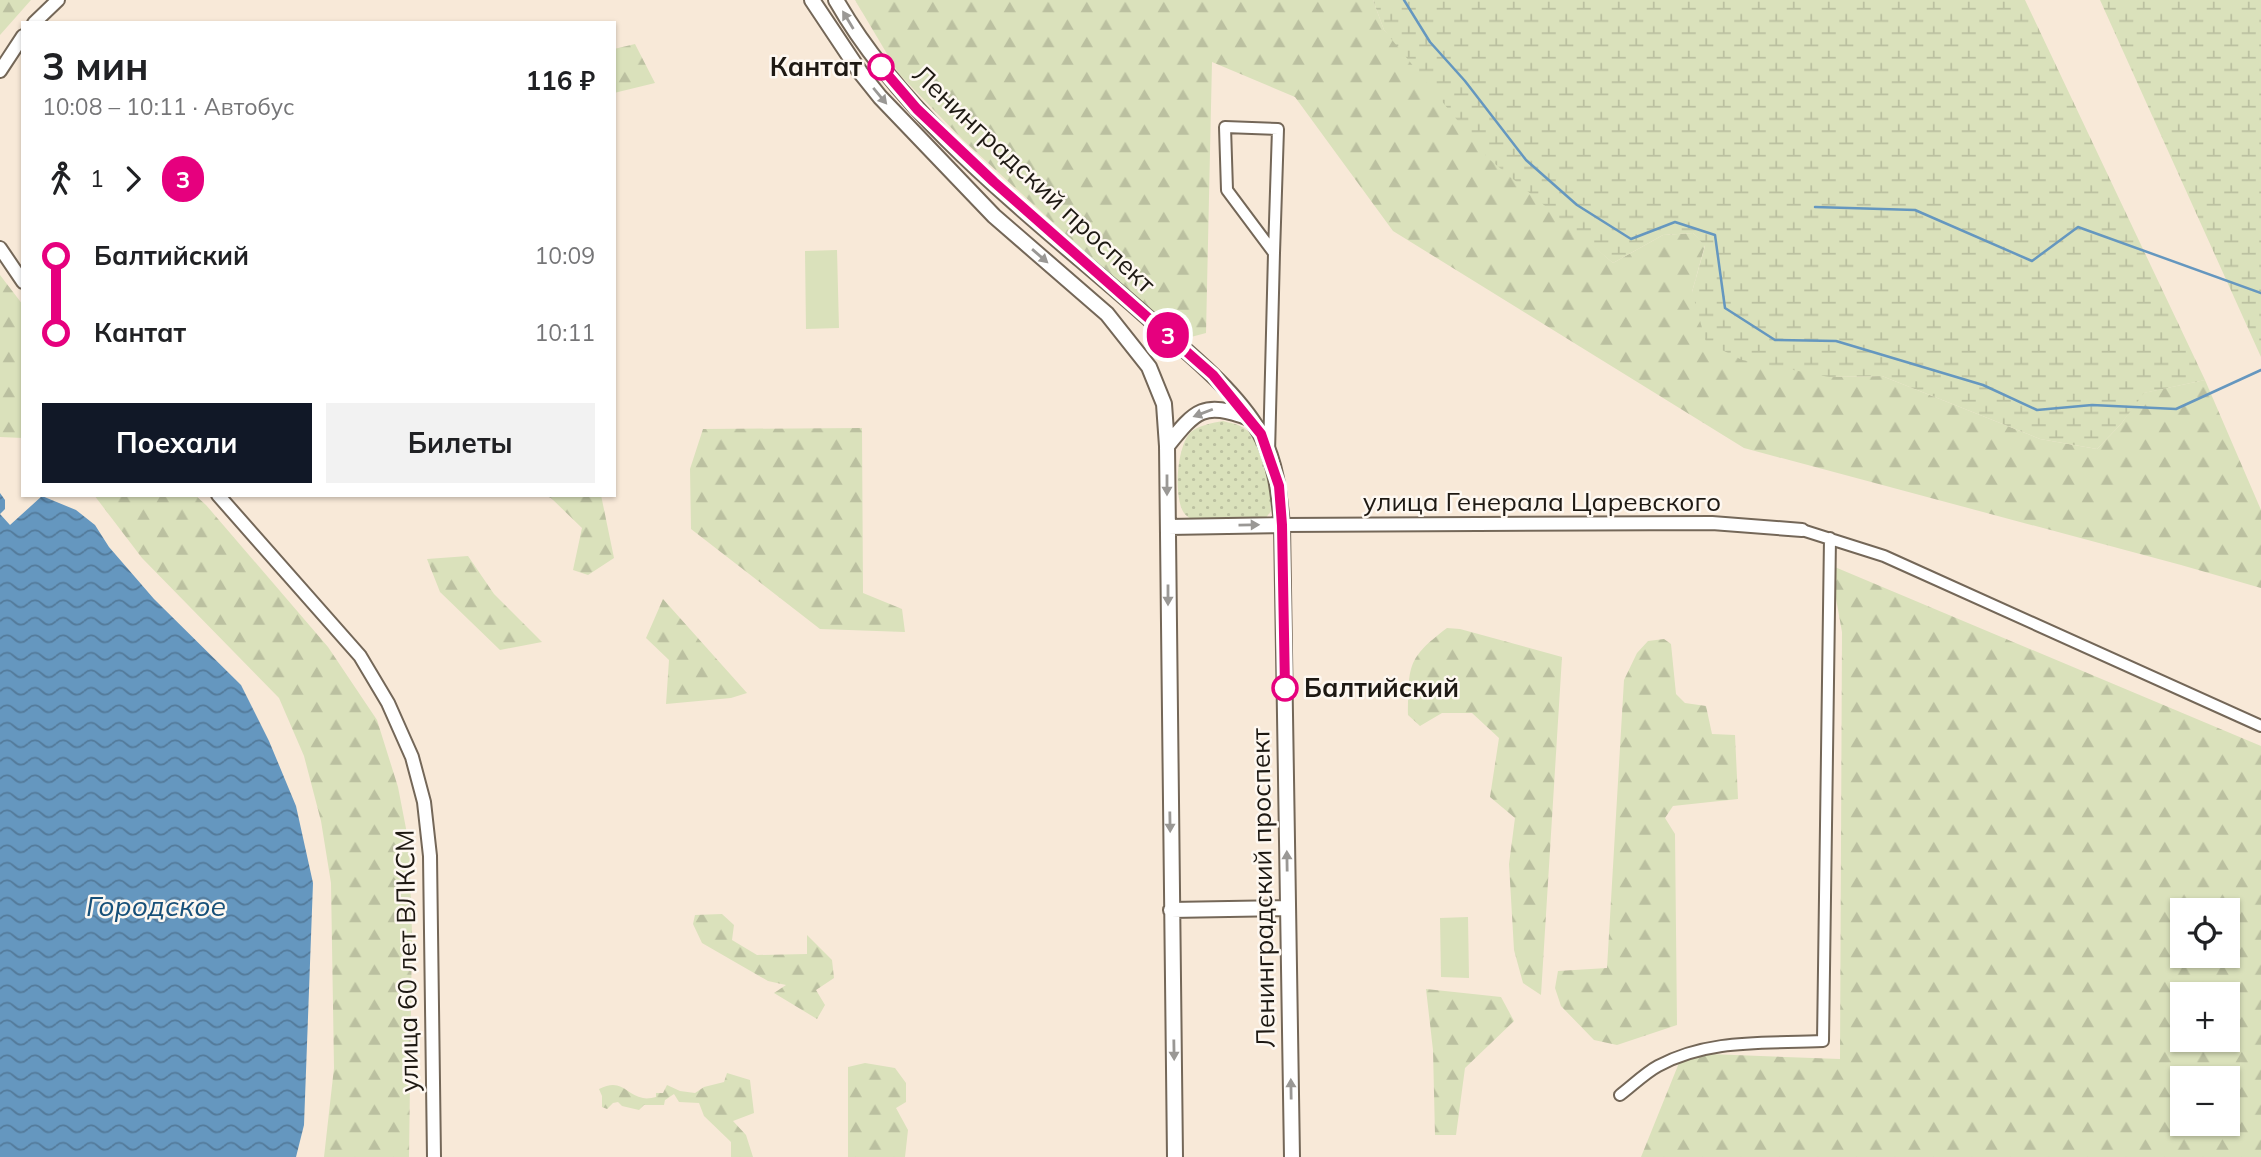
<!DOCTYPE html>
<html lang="ru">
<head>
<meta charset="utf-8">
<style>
  :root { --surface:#fff; --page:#f2f2f2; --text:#202124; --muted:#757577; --accent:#111827 }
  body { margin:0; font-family:Mulish,sans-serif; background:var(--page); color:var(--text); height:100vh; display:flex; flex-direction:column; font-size:26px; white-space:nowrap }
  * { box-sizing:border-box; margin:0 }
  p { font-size:23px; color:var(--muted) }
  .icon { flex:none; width:38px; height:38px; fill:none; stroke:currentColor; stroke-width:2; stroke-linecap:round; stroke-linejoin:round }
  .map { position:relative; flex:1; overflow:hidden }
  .panel { position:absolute; left:21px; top:21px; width:595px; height:476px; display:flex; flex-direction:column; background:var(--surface); border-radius:0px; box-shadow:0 2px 5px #0004 }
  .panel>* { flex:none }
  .badge { padding:0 14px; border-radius:23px; font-size:24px; line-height:46px }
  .fabs { position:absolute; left:2170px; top:898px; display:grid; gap:14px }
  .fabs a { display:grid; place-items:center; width:70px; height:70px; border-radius:0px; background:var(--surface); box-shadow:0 2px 5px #0004; font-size:35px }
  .map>.badge { position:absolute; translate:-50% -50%; box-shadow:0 0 0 4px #fff }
  .legs { display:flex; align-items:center; gap:10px; height:77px; padding:0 21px; font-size:23px }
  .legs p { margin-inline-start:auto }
  .headline { display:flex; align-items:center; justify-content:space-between; height:119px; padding:0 21px }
  h1 { font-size:38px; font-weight:700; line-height:52px }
  .cta { display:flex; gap:14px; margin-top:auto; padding:14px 21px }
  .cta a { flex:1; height:80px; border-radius:0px; background:var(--accent); color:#fff; font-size:28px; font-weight:700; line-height:80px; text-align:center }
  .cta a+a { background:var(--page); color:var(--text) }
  ul { padding:0 21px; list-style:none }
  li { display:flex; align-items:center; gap:24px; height:77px; font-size:26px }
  li i { display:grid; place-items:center; width:10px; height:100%; margin:0 9px; background:currentColor }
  li i::after { content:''; width:18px; height:18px; margin:-9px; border:5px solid; border-radius:50%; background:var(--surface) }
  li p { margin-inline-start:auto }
  li:first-child i { background:linear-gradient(#0000 50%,currentColor 0) }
  li:last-child i { background:linear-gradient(currentColor 50%,#0000 0) }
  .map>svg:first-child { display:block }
  .grass { fill:url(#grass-dots) }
  .forest { fill:url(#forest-firs); fill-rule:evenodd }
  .wetland { fill:url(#wetland-marsh) }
  .pitch { fill:#dae1bb }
  .water { fill:url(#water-waves) }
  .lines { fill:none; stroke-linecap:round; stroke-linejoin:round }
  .stream { stroke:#6597bf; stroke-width:2.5 }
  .minor-casing { stroke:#746758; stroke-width:14 }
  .tertiary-casing { stroke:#746758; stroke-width:16 }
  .secondary-casing { stroke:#746758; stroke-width:18 }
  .minor { stroke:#fff; stroke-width:10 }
  .tertiary { stroke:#fff; stroke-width:12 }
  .secondary { stroke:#fff; stroke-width:14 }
  .oneway { fill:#9a9895 }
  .line-1-casing { stroke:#fff; stroke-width:16 }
  .line-1 { stroke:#e6007e; stroke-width:10 }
  .stop-1-dot { fill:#fff; stroke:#e6007e; stroke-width:3.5 }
  .labels { text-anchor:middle; stroke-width:5; stroke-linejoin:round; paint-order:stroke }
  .stop-label { font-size:26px; font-weight:bold; fill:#1e1913; stroke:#fef8f1; text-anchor:end }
  .street-label { font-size:26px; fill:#1e1913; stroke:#fef8f1 }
  .water-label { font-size:28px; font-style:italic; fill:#175079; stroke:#fef8f1 }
</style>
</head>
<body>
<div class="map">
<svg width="2261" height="1157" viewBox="0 0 2261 1157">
  <defs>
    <pattern id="grass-dots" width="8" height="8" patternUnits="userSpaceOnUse" patternTransform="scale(1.75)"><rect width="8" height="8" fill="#dae1bb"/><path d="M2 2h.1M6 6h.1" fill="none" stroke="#bbc0a0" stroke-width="1.8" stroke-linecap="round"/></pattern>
    <pattern id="forest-firs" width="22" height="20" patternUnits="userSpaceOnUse" patternTransform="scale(1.75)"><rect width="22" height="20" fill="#dae1bb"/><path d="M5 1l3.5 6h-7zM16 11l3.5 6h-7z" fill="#bbc0a0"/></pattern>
    <pattern id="wetland-marsh" width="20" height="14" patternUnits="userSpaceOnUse" patternTransform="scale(1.75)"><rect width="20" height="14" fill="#dae1bb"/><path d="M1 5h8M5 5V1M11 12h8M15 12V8" fill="none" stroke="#bbc0a0"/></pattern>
    <pattern id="water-waves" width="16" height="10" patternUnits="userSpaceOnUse" patternTransform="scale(1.75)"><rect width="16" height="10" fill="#6597bf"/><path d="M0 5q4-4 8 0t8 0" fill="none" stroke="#537a9a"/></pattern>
  </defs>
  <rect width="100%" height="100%" fill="#f8e9d8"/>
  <path class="grass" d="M1223 421C1230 423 1238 424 1244 428 1265 443 1272 483 1274 507L1265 519 1198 522C1192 519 1188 518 1184 513 1173 497 1177 445 1191 432 1200 425 1212 423 1223 421Z"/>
  <path class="forest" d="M0 0H31L0 35Z
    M855 0H1373L1384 30 1573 228 1613 263 1663 235 1693 233 1705 245 1692 292 1829 377 1882 376 2040 439 2097 449 2121 424 2143 393 2205 380 2261 510V588L2181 565 1744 448 1393 231 1295 97 1212 62 1206 333 1191 337 1143 305 963 140 899 74Z
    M635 44 655 83 614 93V49Z
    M0 275 23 305V438L0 437Z
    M862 428 863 593 902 609 905 632 820 629 691 529 690 469 703 429Z
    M94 495H195L206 505 328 647 377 720 398 787 409 844 412 933 409 1157H324L334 1068 331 883 321 821 304 756 279 698 142 558Z
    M544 495H601L614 558 588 575 573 570 582 528 551 498Z
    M468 556 494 594 542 642 500 650 440 592 427 559Z
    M1830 565 2261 746V1157H1641L1683 1053 1840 1059 1842 632ZM2182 910H2228V956H2182ZM2182 994H2228V1040H2182ZM2182 1078H2228V1124H2182Z
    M663 599 747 693 731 698 666 704 669 660 646 638Z
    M1447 628 1460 629 1562 657 1541 995 1523 983 1514 950 1509 864 1515 818 1490 797 1499 738 1472 713H1442L1420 726 1408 715C1409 666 1406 659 1447 628Z
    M1664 639 1671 644 1676 694 1685 703 1706 706 1712 734 1735 735 1738 799 1673 806 1665 818 1675 834 1677 1025 1617 1045 1594 1040 1561 1006 1555 988 1558 971 1607 968 1624 680 1637 653 1648 641Z
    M722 914 734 925 732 940 757 955 807 954V935L832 960 834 978 816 990 825 1005 817 1019 774 993 786 985 768 981 702 943 693 924 695 915Z
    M1426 989 1501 997 1514 1021 1465 1068 1456 1135H1435L1433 1050Z
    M865 1063 895 1068 906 1083V1102L896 1108 908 1130 905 1157H848V1067Z
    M727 1073 750 1080 754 1113 733 1121 746 1135 753 1157H731V1142L704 1116 699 1103 679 1102 674 1094 665 1100 664 1105H644L639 1110 622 1106 618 1102 613 1103 607 1109 602 1107V1096L599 1089C622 1077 626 1095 643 1098 647 1099 652 1098 656 1097V1093H663L667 1085 680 1091 695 1093 704 1087 724 1082Z"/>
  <path class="wetland" d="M1373 0H2025L2205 380 2144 393 2121 424 2097 449 2040 439 1882 376 1829 377 1742 360 1706 342 1692 292 1705 246 1693 233 1663 235 1613 263 1488 158 1384 30Z
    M2100 0H2261V357Z"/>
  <path class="pitch" d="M837 250 839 328 806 329 805 251Z
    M1468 917 1469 978 1441 977 1440 918Z"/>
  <path class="water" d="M0 493 5 500V509L0 514 10 525 42 496 76 510 95 525 109 547 154 599 241 685 269 741 296 806 313 883 304 1125 296 1157H0Z"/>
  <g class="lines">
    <path class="stream" d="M1404 0 1430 42 1465 81 1526 160 1577 205 1631 239 1675 222 1715 235 1725 308 1775 340 1836 341 1983 385 2037 410 2092 405 2176 409 2261 370
      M1815 207 1915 210 2032 261 2078 227 2261 293"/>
    <g class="minor-casing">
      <path id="minor" d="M1225 127 1278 129 1274 253 1227 190Z
        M1269 453 1274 253
        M1802 530 1884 556 2261 726
        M1620 1095C1632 1086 1645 1073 1658 1066 1710 1038 1766 1044 1823 1041L1830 538"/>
    </g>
    <g class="tertiary-casing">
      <path id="tertiary" d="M34 23 58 0
        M0 71 23 36
        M0 248 23 282
        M218 495 360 656 388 703 412 757 424 802 430 856 434 1157
        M1282 525 1712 523 1802 530"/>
    </g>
    <g class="secondary-casing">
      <path id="secondary" d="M812 0 860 72 880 97 994 216 1107 314 1149 367 1164 404 1167 446 1175 1157
        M836 0C905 121 1034 218 1138 309 1178 345 1233 386 1260 433 1276 461 1279 494 1282 525L1292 1157
        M1167 446C1196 410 1203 401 1249 418
        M1168 527 1282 525
        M1171 910 1288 908"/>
    </g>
    <use href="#minor" class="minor"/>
    <use href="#tertiary" class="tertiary"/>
    <use href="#secondary" class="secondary"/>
  </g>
  <defs><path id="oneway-solid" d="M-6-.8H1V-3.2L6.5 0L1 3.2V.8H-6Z" transform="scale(1.75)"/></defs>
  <g class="oneway">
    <use href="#oneway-solid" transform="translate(848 20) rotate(-121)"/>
    <use href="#oneway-solid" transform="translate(880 96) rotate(50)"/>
    <use href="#oneway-solid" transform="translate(1040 256) rotate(41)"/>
    <use href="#oneway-solid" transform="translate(1203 413) rotate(159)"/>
    <use href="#oneway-solid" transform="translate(1167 485) rotate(90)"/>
    <use href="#oneway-solid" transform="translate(1249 525) rotate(-1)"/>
    <use href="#oneway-solid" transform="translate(1168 595) rotate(90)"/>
    <use href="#oneway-solid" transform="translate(1170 822) rotate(89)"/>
    <use href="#oneway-solid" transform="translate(1287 861) rotate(-91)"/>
    <use href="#oneway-solid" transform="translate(1174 1050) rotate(89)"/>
    <use href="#oneway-solid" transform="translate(1291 1089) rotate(-91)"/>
  </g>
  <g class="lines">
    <g class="line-1-casing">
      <path id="line-1" d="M881 67 917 109 994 182 1213 375 1261 434 1279 486 1282 525 1285 688"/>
    </g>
    <use href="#line-1" class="line-1"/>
  </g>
  <g class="stop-1-dot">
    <circle cx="881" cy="67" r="12"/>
    <circle cx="1285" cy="688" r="12"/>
  </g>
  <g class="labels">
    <g class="stop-label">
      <text x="862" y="76">Кантат</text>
      <text x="1304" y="697" text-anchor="start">Балтийский</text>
    </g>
    <g class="street-label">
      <text transform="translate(1034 179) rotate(43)" y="9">Ленинградский проспект</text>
      <text x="1542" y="511">улица Генерала Царевского</text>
      <text transform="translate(1263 888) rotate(-91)" y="9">Ленинградский проспект</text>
      <text transform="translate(407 961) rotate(-91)" y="9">улица 60 лет ВЛКСМ</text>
    </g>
    <g class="water-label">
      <text x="156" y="916">Городское</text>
    </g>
  </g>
</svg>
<div class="fabs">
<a><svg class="icon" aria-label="locate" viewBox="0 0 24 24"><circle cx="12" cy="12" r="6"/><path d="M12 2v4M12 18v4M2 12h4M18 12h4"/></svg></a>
<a>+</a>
<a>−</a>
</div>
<b class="badge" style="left:1168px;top:335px;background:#e6007e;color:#fff">3</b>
<section class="panel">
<div class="headline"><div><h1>3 мин</h1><p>10:08 – 10:11 · Автобус</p></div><b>116 ₽</b></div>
<div class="legs"><svg class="icon" aria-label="walk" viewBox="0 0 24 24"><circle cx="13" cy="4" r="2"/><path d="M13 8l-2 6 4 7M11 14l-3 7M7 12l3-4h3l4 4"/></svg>1<svg class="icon" aria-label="forward" viewBox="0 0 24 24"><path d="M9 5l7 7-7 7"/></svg><b class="badge" style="background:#e6007e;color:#fff">3</b></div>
<ul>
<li><i style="color:#e6007e"></i><b>Балтийский</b><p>10:09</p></li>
<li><i style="color:#e6007e"></i><b>Кантат</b><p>10:11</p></li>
</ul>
<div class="cta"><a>Поехали</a><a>Билеты</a></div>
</section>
</div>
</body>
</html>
